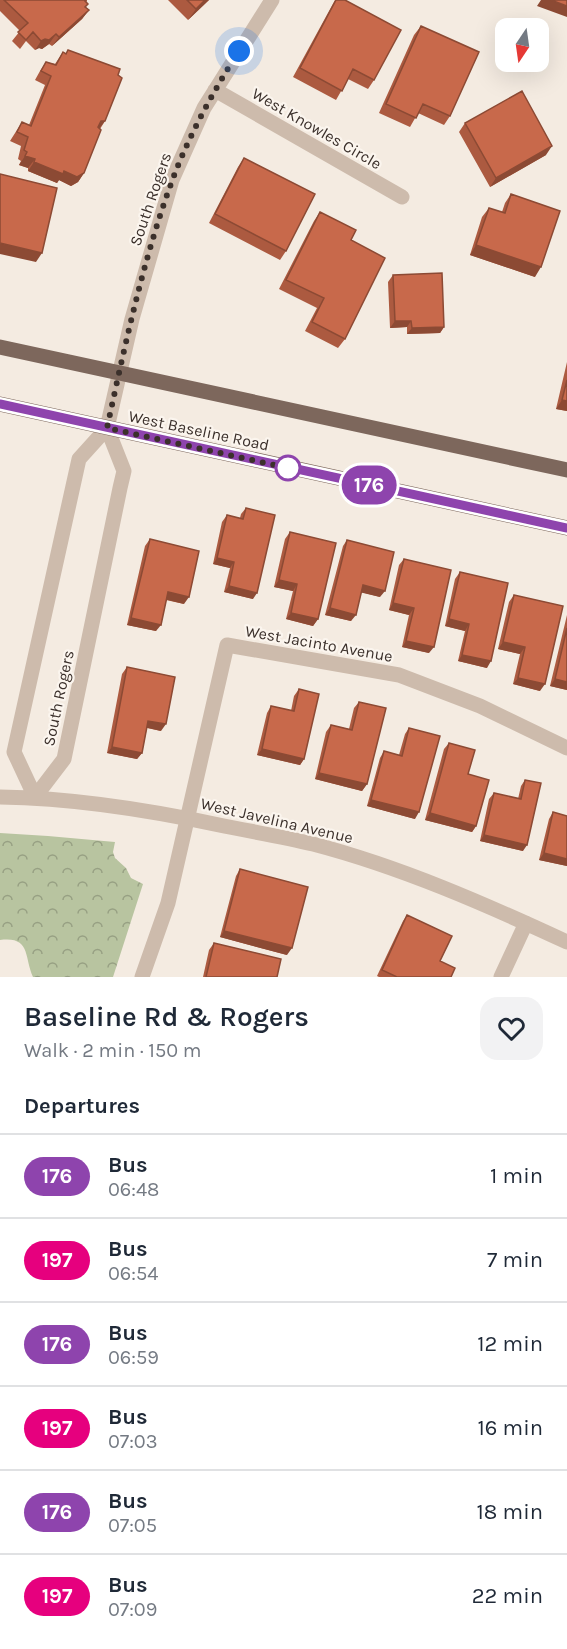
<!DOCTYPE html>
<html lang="en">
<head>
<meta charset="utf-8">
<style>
  :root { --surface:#fff; --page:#f2f2f3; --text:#1f2937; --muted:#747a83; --line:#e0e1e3 }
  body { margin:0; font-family:Karla,sans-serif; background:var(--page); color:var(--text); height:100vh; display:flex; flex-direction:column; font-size:22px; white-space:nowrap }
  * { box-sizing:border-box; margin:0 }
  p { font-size:20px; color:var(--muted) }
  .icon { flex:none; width:33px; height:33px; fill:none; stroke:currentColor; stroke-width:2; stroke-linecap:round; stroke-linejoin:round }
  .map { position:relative; height:977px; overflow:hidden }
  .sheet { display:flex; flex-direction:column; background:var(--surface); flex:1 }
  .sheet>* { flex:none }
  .badge { padding:0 12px; border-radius:20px; font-size:21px; line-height:39px }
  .needle { width:39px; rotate:193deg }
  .tools { position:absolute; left:495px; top:18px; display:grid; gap:12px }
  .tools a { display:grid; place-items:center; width:54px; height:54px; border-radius:12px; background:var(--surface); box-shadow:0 6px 24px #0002; font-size:30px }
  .you { position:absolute; width:30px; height:30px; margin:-15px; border:4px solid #fff; border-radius:50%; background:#1a73e8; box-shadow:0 0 0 9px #1a73e833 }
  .map>.badge { position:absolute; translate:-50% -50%; box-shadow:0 0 0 3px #fff }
  h2 { padding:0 24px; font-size:22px; line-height:54px }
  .round { display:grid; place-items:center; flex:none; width:63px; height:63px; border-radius:18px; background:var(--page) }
  .headline { display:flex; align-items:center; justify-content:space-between; height:102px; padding:0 24px }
  h1 { font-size:28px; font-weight:600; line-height:45px }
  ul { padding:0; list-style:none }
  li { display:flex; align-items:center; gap:18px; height:84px; padding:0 24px; border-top:2px solid var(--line) }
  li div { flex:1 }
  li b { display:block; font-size:22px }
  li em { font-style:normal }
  li .badge { min-width:66px; font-weight:700; text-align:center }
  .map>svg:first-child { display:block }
  .park { fill:url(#park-crowns) }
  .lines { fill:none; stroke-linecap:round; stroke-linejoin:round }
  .minor { stroke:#cdbbac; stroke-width:15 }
  .major { stroke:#7d675c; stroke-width:15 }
  .wall { fill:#ac5a40 }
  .shaded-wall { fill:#8c4a34 }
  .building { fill:#c8694b; stroke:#8c4a34; stroke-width:1.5 }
  .line-casing { stroke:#fff; stroke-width:14 }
  .line { stroke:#8e44ad; stroke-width:9 }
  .walk { stroke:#3b302b; stroke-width:6; stroke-dasharray:0 10.8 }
  .stop-dot { fill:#fff; stroke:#8e44ad; stroke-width:3 }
  .labels { text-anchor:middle; stroke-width:4.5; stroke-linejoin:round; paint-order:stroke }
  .street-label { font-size:16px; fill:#3b302b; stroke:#fbf5ee }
</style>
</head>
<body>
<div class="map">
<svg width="567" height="977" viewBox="0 0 567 977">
  <defs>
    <pattern id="park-crowns" width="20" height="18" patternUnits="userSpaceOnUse" patternTransform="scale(1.5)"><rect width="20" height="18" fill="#b8c4a0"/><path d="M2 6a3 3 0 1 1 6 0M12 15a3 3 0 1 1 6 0" fill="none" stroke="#97a083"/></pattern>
  </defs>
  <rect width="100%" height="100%" fill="#f4ebe1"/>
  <path class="park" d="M0 833 48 836 115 842 113 852 115 858 126 868 131 878 143 884 113 977H33C24 957 31 936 0 940Z"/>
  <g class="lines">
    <path class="minor" d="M215 90 402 197
      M107 428 124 471 120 488 64 759 35 797 14 752 79 459 107 428 132 319 172 180 204 108 272 0
      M0 797C76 798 150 810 224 826 254 832 284 837 313 844 401 867 485 904 567 942
      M142 977 168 903 227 645 399 675 480 706 567 748
      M501 977 526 923"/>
    <path class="major" d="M0 347 567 470
      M0 404 567 528"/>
  </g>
  <path class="wall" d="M0 0H87L86 7 89 10 82 19 52 46 49 44 42 49 39 48 35 50 26 41 20 49 12 41 20 31 0 11Z
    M168 0H209L188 20Z
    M335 0H345L374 80 368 89 348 79 336 100 293 77Z
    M421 26 450 116 444 125 418 113 410 127 379 113 414 35Z
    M68 50 105 121 100 129 84 173 78 182 71 186 59 180 57 183 28 171V168L19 165 21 161 18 159 21 146 10 141 22 122 29 125 45 85 35 80 40 71 46 62 55 64 63 52 66 53Z
    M465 123 546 155 490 187 459 132Z
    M244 158 286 251 280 260 209 223 238 167Z
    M511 194 535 277 470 255 482 217 489 208 502 212 505 203Z
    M320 212 351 240 345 339 338 348 305 331 317 308 279 289 314 221Z
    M393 275 444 327 440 333 407 334V327L390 328 388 282Z
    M567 362V411L556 409Z
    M246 508 253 599 224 592 230 568 213 564 222 522 227 515 240 518 241 514Z
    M290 532 318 619 313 626 286 619 293 591 274 587 285 539Z
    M150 539 184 604 166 600 156 631 127 625 145 546Z
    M347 540 380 597 361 592 351 621 325 615 343 546Z
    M404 559 429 653 402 647 409 615 389 610 399 565Z
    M460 572 487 668 458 661 465 631 445 626 455 579Z
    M514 595 540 691 513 684 520 654 498 649 509 602Z
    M567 615V690L550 686Z
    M127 667 161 731 147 728 142 753 137 759 107 753 122 674Z
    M299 689 304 759 300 765 257 755 267 713 271 706 291 711 294 696Z
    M359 702 367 784 362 791 315 779 326 732 331 725 349 729 354 708Z
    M409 728 415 819 367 806 380 758 384 751 399 755 405 734Z
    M449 743 468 774 476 826 472 832 425 820 444 749Z
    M525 780 523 851 480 841 489 799 494 793 518 799 521 786Z
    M553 812 567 816V866L539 860 549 819Z
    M240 869 287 955 220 937 236 876Z
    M407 915 440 961 451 977H379L377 976 403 921Z
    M214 943 277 977H203L209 950Z"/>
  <path class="shaded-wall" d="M205 0H209L188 20 196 9Z
    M541 0H551L567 6V17L537 6Z
    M89 10 82 19 52 46 59 37Z
    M56 34 49 44 42 49 39 48 35 50 41 41Z
    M101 121H105L98 130H94Z
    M552 146 546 155 490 187 496 178Z
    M25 156 35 159 28 168 19 165Z
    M34 162 64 171 84 173 78 182 71 186 59 180 57 183 28 171Z
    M0 243 42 253 36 262 0 254Z
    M476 245 541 267 535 277 470 255Z
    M395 321H411L407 327 390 328Z
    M444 327 440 333 407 334 412 328Z
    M562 400 567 401V411L556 409Z
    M217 558 234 562 230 568 213 564Z
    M279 580 297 584 293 591 274 587Z
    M363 585 385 591 380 597 359 592Z
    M229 586 257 593 253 599 224 592Z
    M168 592 189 597 184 604 164 599Z
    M393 603 414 608 409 615 389 610Z
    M330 608 356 615 351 621 325 615Z
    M291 613 318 619 313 626 286 619Z
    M131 618 161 625 156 631 127 625Z
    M449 619 469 624 465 631 445 626Z
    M406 641 434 647 429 653 402 647Z
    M503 642 525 647 520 654 498 649Z
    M462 655 491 661 487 668 458 661Z
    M518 678 545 684 540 691 513 684Z
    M555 679 567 682V690L550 686Z
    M148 721 166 724 161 731 144 727Z
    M112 747 142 753 137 759 107 753Z
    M262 749 304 759 300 765 257 755Z
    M319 773 367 784 362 791 315 779Z
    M371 800 419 812 415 819 367 806Z
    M430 813 476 826 472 832 425 820Z
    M484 835 527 845 523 851 480 841Z
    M544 853 567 859V866L539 860Z
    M224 931 292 948 287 955 220 937Z"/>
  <path class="building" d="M4 0H86L85 1 88 4 85 7 89 10 59 37 56 34 49 40 45 39 41 41 33 32 26 40 18 32 28 23Z
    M187 0H205L196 9Z
    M336 0H345L401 30 374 80 353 69 342 91 300 68Z
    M551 0H567V6Z
    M421 26 479 52 450 116 423 104 416 118 386 104Z
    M68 50 120 69 118 75 122 78 105 121H101L98 127 101 130 84 173 77 177 64 171 63 174 34 162 35 159 25 156 27 152 24 150 28 137 17 132 22 122 31 126 51 76 41 71 46 62 56 65 63 52 66 54Z
    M522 91 552 146 496 178 465 123Z
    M244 158 315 194 286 251 215 214Z
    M0 174 57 188 42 253 0 243Z
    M511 194 560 211 541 267 476 245 489 208 505 213Z
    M320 212 356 230 351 240 385 258 345 339 312 322 324 298 286 280Z
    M442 273 444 327 412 328 411 321H395L393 275Z
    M567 380V401L562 400Z
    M246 508 275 515 257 593 229 586 234 562 217 558 227 515 243 519Z
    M290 532 336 543 318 619 291 613 297 584 279 580Z
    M150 539 199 551 189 597 168 592 161 625 131 618Z
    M347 540 394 552 385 591 363 585 356 615 330 608Z
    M404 559 451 570 434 647 406 641 414 608 393 603Z
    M460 572 508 583 491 661 462 655 469 624 449 619Z
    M514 595 563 606 545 684 518 678 525 647 503 642Z
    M567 628V682L555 679Z
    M127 667 175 677 166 724 148 721 142 753 112 747Z
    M299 689 319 694 304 759 262 749 271 706 294 711Z
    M359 702 386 708 367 784 319 773 331 725 352 730Z
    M409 728 440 736 419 812 371 800 384 751 402 756Z
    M449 743 475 750 468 774 489 780 476 826 430 813Z
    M525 780 541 783 527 845 484 835 494 793 521 799Z
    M553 812 567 816V859L544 853Z
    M240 869 308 887 292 948 224 931Z
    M407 915 452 936 440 961 455 968 451 977H397L382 970Z
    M214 943 281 959 277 977H206Z"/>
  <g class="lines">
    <g class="line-casing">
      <path id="line" d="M0 404 567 528"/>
    </g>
    <use href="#line" class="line"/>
    <path class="walk" d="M239 51C213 92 189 135 172 181 143 260 125 345 107 428L288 468"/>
  </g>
  <circle class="stop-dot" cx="288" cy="468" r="12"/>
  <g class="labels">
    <g class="street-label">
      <text transform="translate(317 128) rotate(30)" y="6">West Knowles Circle</text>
      <text transform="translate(150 199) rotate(-71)" y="6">South Rogers</text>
      <text transform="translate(199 430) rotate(12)" y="6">West Baseline Road</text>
      <text transform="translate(319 643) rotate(10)" y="6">West Jacinto Avenue</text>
      <text transform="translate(58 698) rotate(-78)" y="6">South Rogers</text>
      <text transform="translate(277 820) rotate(13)" y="6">West Javelina Avenue</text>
    </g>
  </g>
</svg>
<div class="tools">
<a><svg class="needle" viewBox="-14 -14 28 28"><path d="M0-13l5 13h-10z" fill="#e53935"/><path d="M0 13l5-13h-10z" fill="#747a83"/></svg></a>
</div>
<div class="you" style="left:239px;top:51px"></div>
<b class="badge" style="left:369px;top:485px;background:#8e44ad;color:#fff">176</b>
</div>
<section class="sheet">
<div class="headline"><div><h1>Baseline Rd &amp; Rogers</h1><p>Walk · 2 min · 150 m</p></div><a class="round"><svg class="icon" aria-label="heart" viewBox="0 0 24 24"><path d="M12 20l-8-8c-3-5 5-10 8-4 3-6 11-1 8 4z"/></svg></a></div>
<h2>Departures</h2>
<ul>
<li><span class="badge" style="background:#8e44ad;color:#fff">176</span><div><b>Bus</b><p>06:48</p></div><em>1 min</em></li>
<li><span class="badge" style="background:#e6007e;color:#fff">197</span><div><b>Bus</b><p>06:54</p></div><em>7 min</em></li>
<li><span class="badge" style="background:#8e44ad;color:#fff">176</span><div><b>Bus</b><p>06:59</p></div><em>12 min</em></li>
<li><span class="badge" style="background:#e6007e;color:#fff">197</span><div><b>Bus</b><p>07:03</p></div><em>16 min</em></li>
<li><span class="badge" style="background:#8e44ad;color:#fff">176</span><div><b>Bus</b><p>07:05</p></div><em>18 min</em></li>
<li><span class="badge" style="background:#e6007e;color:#fff">197</span><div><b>Bus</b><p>07:09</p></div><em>22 min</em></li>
</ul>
</section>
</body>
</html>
